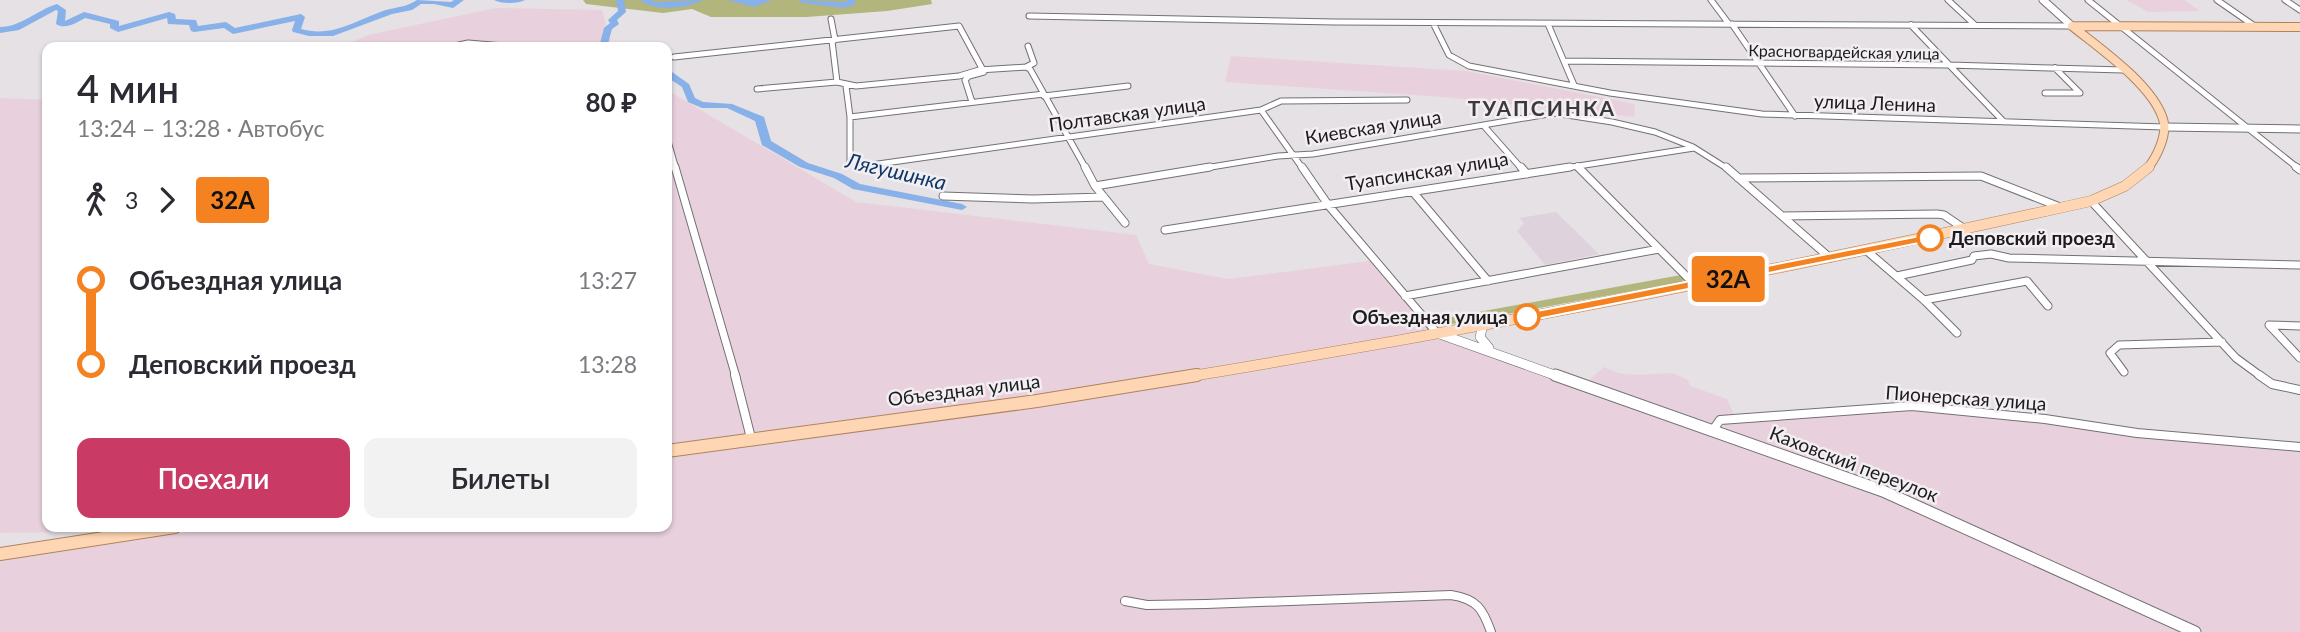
<!DOCTYPE html>
<html lang="ru">
<head>
<meta charset="utf-8">
<style>
  :root { --surface:#fff; --page:#f2f2f3; --text:#2b2b33; --muted:#7c7c81; --accent:#c93a65 }
  body { margin:0; font-family:Lato,sans-serif; background:var(--page); color:var(--text); height:100vh; display:flex; flex-direction:column; font-size:26px; white-space:nowrap }
  * { box-sizing:border-box; margin:0 }
  p { font-size:23px; color:var(--muted) }
  .icon { flex:none; width:38px; height:38px; fill:none; stroke:currentColor; stroke-width:2; stroke-linecap:round; stroke-linejoin:round }
  .map { position:relative; flex:1; overflow:hidden }
  .drawer { position:absolute; left:42px; top:42px; width:630px; height:490px; display:flex; flex-direction:column; background:var(--surface); border-radius:14px; box-shadow:0 2px 5px #0004 }
  .drawer>* { flex:none }
  .badge { padding:0 14px; border-radius:5px; font-size:24px; line-height:46px }
  .map>.badge { position:absolute; translate:-50% -50%; box-shadow:0 0 0 4px #fff }
  .legs { display:flex; align-items:center; gap:10px; height:77px; padding:0 35px; font-size:23px }
  .legs p { margin-inline-start:auto }
  .head { display:flex; align-items:center; justify-content:space-between; height:119px; padding:0 35px }
  h1 { font-size:38px; font-weight:600; line-height:52px }
  .primary-button { display:flex; gap:14px; margin-top:auto; padding:14px 35px }
  .primary-button a { flex:1; height:80px; border-radius:14px; background:var(--accent); color:#fff; font-size:28px; font-weight:600; line-height:80px; text-align:center }
  .primary-button a+a { background:var(--page); color:var(--text) }
  ul { padding:0 35px; list-style:none }
  li { display:flex; align-items:center; gap:24px; height:84px; font-size:26px }
  li i { display:grid; place-items:center; width:10px; height:100%; margin:0 9px; background:currentColor }
  li i::after { content:''; width:18px; height:18px; margin:-9px; border:5px solid; border-radius:50%; background:var(--surface) }
  li p { margin-inline-start:auto }
  li:first-child i { background:linear-gradient(#0000 50%,currentColor 0) }
  li:last-child i { background:linear-gradient(currentColor 50%,#0000 0) }
  .map>svg:first-child { display:block }
  .commercial { fill:#e7d1df }
  .industrial { fill:#e8d1dd }
  .built { fill:#ded3dd }
  .green { fill:#b2b57c }
  .lines { fill:none; stroke-linecap:round; stroke-linejoin:round }
  .river { fill:#87b1e8; fill-rule:evenodd }
  .minor-far2-casing { stroke:#747074; stroke-width:7 }
  .minor-far1-casing { stroke:#747074; stroke-width:9 }
  .minor-casing { stroke:#747074; stroke-width:10 }
  .secondary-far2-casing { stroke:#747074; stroke-width:9 }
  .secondary-far1-casing { stroke:#747074; stroke-width:10 }
  .secondary-casing { stroke:#747074; stroke-width:13 }
  .primary-far2-casing { stroke:#af835e; stroke-width:10 }
  .primary-far1-casing { stroke:#af835e; stroke-width:11 }
  .primary-casing { stroke:#af835e; stroke-width:14 }
  .minor-far2 { stroke:#fff; stroke-width:5 }
  .minor-far1 { stroke:#fff; stroke-width:7 }
  .minor { stroke:#fff; stroke-width:8 }
  .secondary-far2 { stroke:#fff; stroke-width:7 }
  .secondary-far1 { stroke:#fff; stroke-width:9 }
  .secondary { stroke:#fff; stroke-width:11 }
  .primary-far2 { stroke:#fed6b3; stroke-width:8 }
  .primary-far1 { stroke:#fed6b3; stroke-width:10 }
  .primary { stroke:#fed6b3; stroke-width:12 }
  .line-1 { fill:#f58220; stroke:#fff; stroke-width:2 }
  .stop-1-dot { fill:#fff; stroke:#f58220; stroke-width:3.5 }
  .labels { text-anchor:middle; stroke-width:5; stroke-linejoin:round; paint-order:stroke }
  .far-street-label { font-size:16px; fill:#1d1c1d; stroke:#f2eef2 }
  .street-label { font-size:19px; fill:#1d1c1d; stroke:#f2eef2 }
  .stop-label { font-size:19px; font-weight:bold; fill:#1d1c1d; stroke:#f2eef2; text-anchor:start }
  .far-district-label { font-size:21px; font-weight:bold; letter-spacing:2px; fill:#3c383b; stroke:#f2eef2 }
  .water-label { font-size:21px; font-style:italic; fill:#0d3768; stroke:#f2eef2 }
</style>
</head>
<body>
<div class="map">
<svg width="2300" height="632" viewBox="0 0 2300 632">
  <rect width="100%" height="100%" fill="#e5e1e5"/>
  <path class="commercial" d="M1604 367 1618 373 1637 375 1672 373 1688 380 1690 386 1727 399 1735 417 1712 427 1587 382Z"/>
  <path class="industrial" d="M2126 0H2184L2200 11 2148 12Z
    M496 8 602 10 612 47H342L368 35Z
    M1231 56 1466 71 1635 104 1634 117 1443 97 1225 82Z
    M667 90 856 202 1136 235 1149 264 1228 279 1370 261 1431 331 1042 396 838 421 667 447Z
    M0 98 47 100V527H65L60 532 0 533Z
    M1437 337 1866 489 2187 632H0V561L223 527H667V456Z
    M1900 410 2050 423 2156 439 2300 451V632H2202L1967 523 1726 430 1723 424Z"/>
  <path class="built" d="M1556 212 1599 254 1545 265 1517 231 1524 223 1519 218Z"/>
  <path class="green" d="M583 0H931L932 4 887 11 806 17H711L692 9 663 13 586 4Z
    M1758 259 1763 263 1761 267 1702 278 1689 273Z
    M1681 275 1684 280 1681 282 1452 324 1435 320Z"/>
  <g class="lines">
    <path class="river" d="M417 0 451 2 454 0H464L453 8 434 4H421L412 10 392 14 333 36H309L293 32 292 30 295 21 233 34 224 28 194 32 191 31 189 25 168 24 167 18 118 32 110 28V24L85 18C76 23 65 30 56 24L58 11 56 10 19 30 0 33V27C21 27 37 10 57 4L66 10 65 21 84 12 119 21V26L169 12 175 14 176 19 196 20 198 26 226 22 235 28 301 14 305 17 301 29C333 38 356 20 386 10 397 7 407 7 417 0Z
      M494 0H525C518 4 501 4 494 0Z
      M616 0H624L626 12 617 20 619 24 612 29 607 47H599L604 28 610 23 608 20 618 11Z
      M640 0H651L656 2 703 0C686 9 656 12 640 0Z
      M727 0H772L754 7Z
      M798 0 844 2 848 0H856L854 5 845 8 802 3Z
      M667 58 672 61V72L689 84 695 98 703 102 732 104 764 117 771 141 808 163 842 174 860 184 962 204 967 207 962 210 853 189 834 178 800 167 762 145 755 121 727 108H702L688 102 682 87 667 77Z"/>
    <g class="minor-far2-casing">
      <path id="minor-far2" d="M1711 0 1729 24
        M1948 0 1975 25
        M2088 0 2299 169
        M2217 0 2256 27
        M2285 0 2300 10
        M1029 16 1335 22 2072 26
        M831 19 835 40
        M1433 23 1449 55 1469 66 1610 93 1762 114 2164 127
        M1548 24 1574 85
        M1732 24 1795 116
        M1911 25 2004 122
        M832 41 837 82
        M1028 46 1034 63 1026 67 1030 69 1086 169
        M450 47 468 43 517 47
        M674 57 959 26 984 72 969 76 965 80 972 102
        M1564 61 1949 65 2123 70
        M846 86 850 117V161L871 165 1261 110 1281 101 1407 100
        M757 89 837 82 856 86 959 76 979 70 1026 67
        M2045 93H2080L2055 68
        M1044 96 1128 86
        M1261 110 1303 169
        M850 117 1044 94
        M1484 126 1522 169
        M667 138 676 169
        M1577 166 1580 169
        M1199 169 1278 156 1313 154 1554 113 1612 122 1655 132 1693 147 1728 169
        M1559 169 1694 148"/>
    </g>
    <g class="minor-far1-casing">
      <path id="minor-far1" d="M675 167 736 377
        M1085 167 1095 186 1125 223
        M1302 167 1329 206 1437 333
        M1521 167 1527 174
        M1578 167 1695 285
        M1726 167 1830 258
        M2296 167 2300 170
        M1738 178 1981 176 2060 207
        M1095 186 1210 167
        M1413 192 1488 281
        M943 196 1033 199 1104 197
        M2091 201 2236 358 2262 377
        M1782 216 1937 214 1944 215 1966 230
        M1165 230 1570 167
        M1867 251 1924 300 1957 333
        M1897 276 1972 260 1974 256 1991 254 2009 258 2300 265
        M1405 296 1659 249
        M1924 300 2027 281 2048 306
        M2300 326 2269 325 2300 358
        M2124 372 2110 353 2119 345 2222 342"/>
    </g>
    <g class="minor-casing">
      <path id="minor" d="M735 375 751 438
        M2259 375 2272 384 2300 390
        M1713 430 1720 420 1912 406 2045 419 2137 433 2300 447
        M1125 601 1147 605 1206 604 1451 595C1477 599 1483 609 1491 632"/>
    </g>
    <g class="secondary-far2-casing">
      <path id="secondary-far2" d="M2043 0 2072 26
        M2164 127 2300 129"/>
    </g>
    <g class="secondary-far1-casing">
      <path id="secondary-far1" d="M1483 325 1480 337 1489 348
        M1437 333 1560 377"/>
    </g>
    <g class="secondary-casing">
      <path id="secondary" d="M1555 375 1883 491 2195 632"/>
    </g>
    <g class="primary-far2-casing">
      <path id="primary-far2" d="M2072 26 2300 27
        M2072 26C2099 48 2152 84 2163 119 2168 134 2157 157 2147 169"/>
    </g>
    <g class="primary-far1-casing">
      <path id="primary-far1" d="M1186 377C1490 327 1791 268 2091 201L2125 186 2149 167"/>
    </g>
    <g class="primary-casing">
      <path id="primary" d="M667 451 1037 401 1197 375
        M0 554 175 527"/>
    </g>
    <use href="#minor-far2" class="minor-far2"/>
    <use href="#minor-far1" class="minor-far1"/>
    <use href="#minor" class="minor"/>
    <use href="#secondary-far2" class="secondary-far2"/>
    <use href="#secondary-far1" class="secondary-far1"/>
    <use href="#secondary" class="secondary"/>
    <use href="#primary-far2" class="primary-far2"/>
    <use href="#primary-far1" class="primary-far1"/>
    <use href="#primary" class="primary"/>
  </g>
  <path class="line-1" d="M1930 234 1936 238 1934 240 1527 321 1520 317 1527 313Z"/>
  <g class="stop-1-dot">
    <circle cx="1930" cy="238" r="12"/>
    <circle cx="1527" cy="317" r="12"/>
  </g>
  <g class="labels">
    <g class="far-street-label">
      <text transform="translate(1844 52) rotate(1)" y="6">Красногвардейская улица</text>
    </g>
    <g class="street-label">
      <text transform="translate(1875 103) rotate(2)" y="7">улица Ленина</text>
      <text transform="translate(1127 114) rotate(-8)" y="7">Полтавская улица</text>
      <text transform="translate(1373 127) rotate(-9)" y="7">Киевская улица</text>
      <text transform="translate(1427 171) rotate(-9)" y="7">Туапсинская улица</text>
      <text transform="translate(964 390) rotate(-7)" y="7">Объездная улица</text>
      <text transform="translate(1966 398) rotate(4)" y="7">Пионерская улица</text>
      <text transform="translate(1854 464) rotate(21)" y="7">Каховский переулок</text>
    </g>
    <g class="stop-label">
      <text x="1949" y="245">Деповский проезд</text>
      <text x="1508" y="324" text-anchor="end">Объездная улица</text>
    </g>
    <g class="far-district-label">
      <text x="1542" y="116">ТУАПСИНКА</text>
    </g>
    <g class="water-label">
      <text transform="translate(896 172) rotate(13)" y="7">Лягушинка</text>
    </g>
  </g>
</svg>
<b class="badge" style="left:1728px;top:279px;background:#f58220;color:#111">32A</b>
<section class="drawer">
<div class="head"><div><h1>4 мин</h1><p>13:24 – 13:28 · Автобус</p></div><b>80 ₽</b></div>
<div class="legs"><svg class="icon" aria-label="walk" viewBox="0 0 24 24"><circle cx="13" cy="4" r="2"/><path d="M13 8l-2 6 4 7M11 14l-3 7M7 12l3-4h3l4 4"/></svg>3<svg class="icon" aria-label="forward" viewBox="0 0 24 24"><path d="M9 5l7 7-7 7"/></svg><b class="badge" style="background:#f58220;color:#111">32A</b></div>
<ul>
<li><i style="color:#f58220"></i><b>Объездная улица</b><p>13:27</p></li>
<li><i style="color:#f58220"></i><b>Деповский проезд</b><p>13:28</p></li>
</ul>
<div class="primary-button"><a>Поехали</a><a>Билеты</a></div>
</section>
</div>
</body>
</html>
